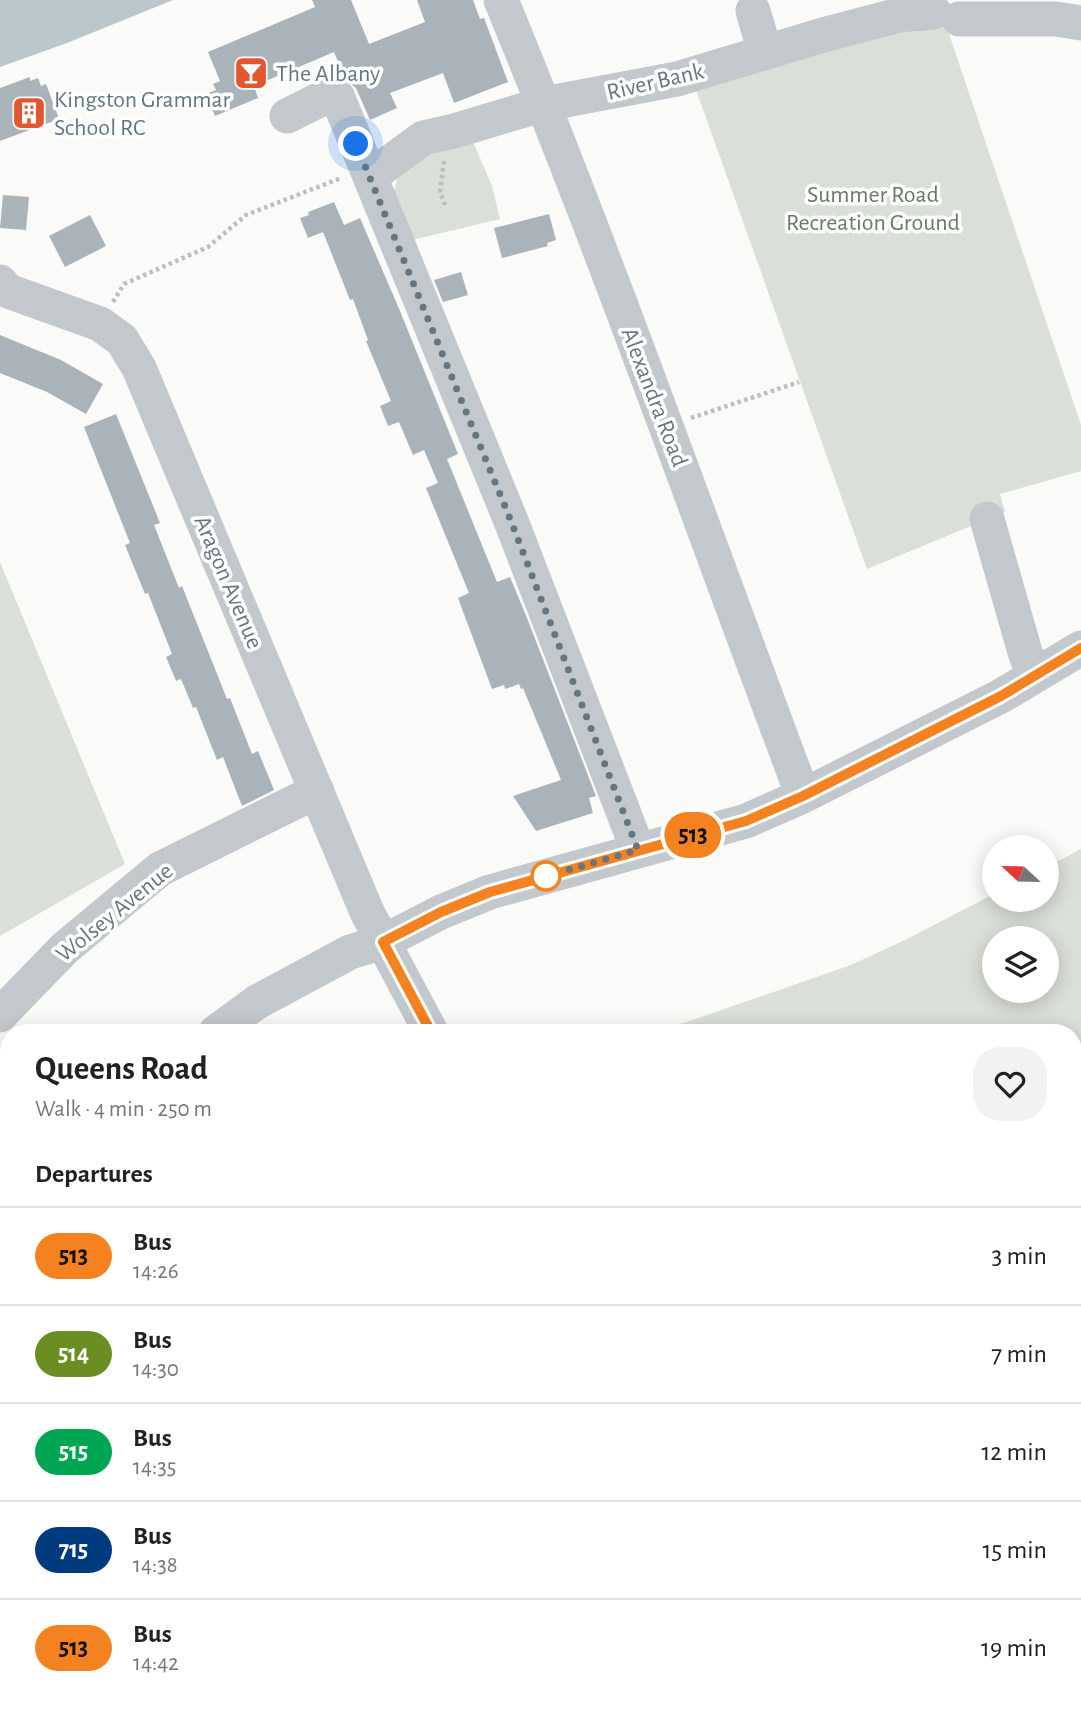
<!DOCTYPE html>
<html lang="en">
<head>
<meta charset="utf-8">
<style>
  :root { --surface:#fff; --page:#f2f2f2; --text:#222; --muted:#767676; --line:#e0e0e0 }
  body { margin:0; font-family:"Alegreya Sans",sans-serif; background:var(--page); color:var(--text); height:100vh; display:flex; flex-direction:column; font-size:26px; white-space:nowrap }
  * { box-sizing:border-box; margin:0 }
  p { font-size:23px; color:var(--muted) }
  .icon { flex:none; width:38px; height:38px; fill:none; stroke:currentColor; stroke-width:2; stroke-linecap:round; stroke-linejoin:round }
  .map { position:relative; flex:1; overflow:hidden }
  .side { position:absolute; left:0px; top:1024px; width:1082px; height:688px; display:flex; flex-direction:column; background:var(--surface); border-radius:28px 28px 0 0; box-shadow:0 4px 18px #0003 }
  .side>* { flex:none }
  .badge { padding:0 14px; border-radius:23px; font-size:24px; line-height:46px }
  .needle { width:46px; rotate:292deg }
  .buttons { position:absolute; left:982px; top:835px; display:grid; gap:14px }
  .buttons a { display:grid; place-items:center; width:77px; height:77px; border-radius:50%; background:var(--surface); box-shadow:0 4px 18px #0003; font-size:35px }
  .you { position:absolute; width:35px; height:35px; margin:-18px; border:5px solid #fff; border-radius:50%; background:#1a73e8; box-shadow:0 0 0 10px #1a73e833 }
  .map>.badge { position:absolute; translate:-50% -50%; box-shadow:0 0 0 4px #fff }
  h2 { padding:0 35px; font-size:26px; line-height:63px }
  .round { display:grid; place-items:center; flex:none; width:74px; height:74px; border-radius:28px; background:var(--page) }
  .headline { display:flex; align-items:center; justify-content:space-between; height:119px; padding:0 35px }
  h1 { font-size:33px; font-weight:600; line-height:52px }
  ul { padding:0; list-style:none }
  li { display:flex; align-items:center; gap:21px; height:98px; padding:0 35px; border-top:2px solid var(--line) }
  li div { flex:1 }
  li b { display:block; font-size:26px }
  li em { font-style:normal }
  li .badge { min-width:77px; font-weight:700; text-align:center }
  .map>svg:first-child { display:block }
  .built { fill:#e8e9e9 }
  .green { fill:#dadfd7; fill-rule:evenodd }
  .water { fill:#bbc7cb }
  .building { fill:#aab3b9 }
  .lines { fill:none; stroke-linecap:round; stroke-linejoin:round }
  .path { stroke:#bbbfc2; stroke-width:4.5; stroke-dasharray:3.5 3.5; stroke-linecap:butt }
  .minor { stroke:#c3c8cc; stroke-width:35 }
  .rail { stroke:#a2aab0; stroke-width:5; stroke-dasharray:10 5; stroke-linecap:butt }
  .line-casing { stroke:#fff; stroke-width:16 }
  .line { stroke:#f58220; stroke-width:10 }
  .walk { stroke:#657683; stroke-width:7; stroke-dasharray:0 12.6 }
  .stop-dot { fill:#fff; stroke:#f58220; stroke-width:3.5 }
  .labels { text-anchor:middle; stroke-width:7; stroke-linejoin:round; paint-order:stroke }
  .poi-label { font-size:24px; fill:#657683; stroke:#fff; text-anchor:start }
  .street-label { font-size:24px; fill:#657683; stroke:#fff }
  .park-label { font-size:24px; fill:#687a64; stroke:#fff }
</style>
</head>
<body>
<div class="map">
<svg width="1081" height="1711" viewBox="0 0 1081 1711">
  <rect width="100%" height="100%" fill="#fafaf8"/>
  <path class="built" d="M617 1703H809L845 1711H652Z"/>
  <path class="green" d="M945 22 1081 425V471L1000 494 1005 512 867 569 695 87 872 35Z
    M473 142 492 186 500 219 412 240 394 192 399 171 414 156Z
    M0 562 125 864 0 936Z
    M1081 849V1244L1073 1242V1032H658L851 965 907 939 994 894V900H1046L1047 867ZM1046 938V990H994V938Z"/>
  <path class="water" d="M0 0H173L67 43 0 67Z"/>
  <path class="building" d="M312 0H351L369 44 425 22 417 0H473L480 19 484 18 508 82 454 103 443 73 390 93 397 108 370 120 356 88 345 78 334 52 254 86 258 98 215 116 206 94 216 90 213 84 220 81 208 52 315 7Z
    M30 77V81L38 78 41 86 46 84 59 119 0 141V88Z
    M3 195 29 197 26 230 0 228Z
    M334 202 344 225 360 218 400 311 458 454 447 459 497 582 510 577 527 618 596 796 589 798 593 813 536 831 513 796 561 780 523 688 521 689 519 684 505 689 504 685 492 689 458 598 469 593 426 488 438 483 424 450 413 455 399 422 388 426 380 406 391 401 366 341 368 340 353 299 350 300 323 232 308 238 300 218 309 215 308 212Z
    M549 214 556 240 547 243 548 246 502 258 494 228Z
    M90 215 106 246 65 267 49 236Z
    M461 272 468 295 443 302 434 280Z
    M0 335 61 360 103 384 86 414 47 392 0 373Z
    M116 414 160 523 154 525 179 588 182 586 227 699 230 698 252 754 258 751 274 790 242 806 223 757 217 760 196 707 193 708 181 679 176 681 166 657 172 654 148 593 145 594 125 545 130 543 84 427Z"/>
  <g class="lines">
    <path class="path" d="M444 161 440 192 445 205
      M113 302 124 284 208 247 246 215 341 178
      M691 418 799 382"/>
    <path class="minor" d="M501 0C609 262 703 530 803 796
      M753 11 765 52
      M959 19H1056L1081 23
      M287 116 327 96H337L511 521 638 850
      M370 177 423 138 454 131 544 104 677 79 823 35 899 15 934 12
      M0 282 8 291 100 324 122 340 139 368 367 912 431 1032
      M987 519 1025 652 1034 676
      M0 1015 65 948 160 869 317 791
      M216 1032 257 1002 350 952 383 942 441 912 490 892 746 821 803 796 1001 696 1081 648
      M0 1228 9 1225
      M0 1415 9 1410
      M1073 1490 1081 1492
      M0 1710 8 1711"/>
    <path class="rail" d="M0 1526 9 1528
      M0 1539 9 1541
      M681 1703 716 1711
      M744 1703 778 1711"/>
  </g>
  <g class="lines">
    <g class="line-casing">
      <path id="line" d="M431 1032 383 942 441 912 490 892 746 821 803 796 1001 696 1081 648"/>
    </g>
    <use href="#line" class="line"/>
    <path class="walk" d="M356 144 511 521 638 850 540 878 546 876"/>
  </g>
  <defs>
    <g id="bar-square" transform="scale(1.75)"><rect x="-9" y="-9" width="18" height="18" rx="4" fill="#e4572e" stroke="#fff"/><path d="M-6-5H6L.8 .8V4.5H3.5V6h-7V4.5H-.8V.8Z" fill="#fff"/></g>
    <g id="building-square" transform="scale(1.75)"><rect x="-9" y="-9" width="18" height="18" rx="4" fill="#e4572e" stroke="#fff"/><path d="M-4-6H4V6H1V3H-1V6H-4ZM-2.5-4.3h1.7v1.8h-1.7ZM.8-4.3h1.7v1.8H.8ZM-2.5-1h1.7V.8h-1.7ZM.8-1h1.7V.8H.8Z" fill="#fff"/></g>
  </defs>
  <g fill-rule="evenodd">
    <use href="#bar-square" x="251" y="73"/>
    <use href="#building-square" x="29" y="113"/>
  </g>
  <circle class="stop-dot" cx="546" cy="876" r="14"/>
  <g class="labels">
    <g class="poi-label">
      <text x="276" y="81">The Albany</text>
      <text x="54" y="107">Kingston Grammar<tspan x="54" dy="28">School RC</tspan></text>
    </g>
    <g class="street-label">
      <text transform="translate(655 81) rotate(-13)" y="8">River Bank</text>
      <text transform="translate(655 397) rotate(69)" y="8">Alexandra Road</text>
      <text transform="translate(229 582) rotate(67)" y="8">Aragon Avenue</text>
      <text transform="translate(114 912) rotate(-39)" y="8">Wolsey Avenue</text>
    </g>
    <g class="park-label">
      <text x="873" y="202">Summer Road<tspan x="873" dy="28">Recreation Ground</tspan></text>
    </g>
  </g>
</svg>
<div class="buttons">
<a><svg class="needle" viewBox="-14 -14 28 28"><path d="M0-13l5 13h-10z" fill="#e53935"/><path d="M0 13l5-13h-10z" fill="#767676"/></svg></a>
<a><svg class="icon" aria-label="layers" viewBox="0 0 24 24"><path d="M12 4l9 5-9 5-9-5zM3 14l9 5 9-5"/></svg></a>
</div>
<div class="you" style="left:356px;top:144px"></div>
<b class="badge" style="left:693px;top:835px;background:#f58220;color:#111">513</b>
<section class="side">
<div class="headline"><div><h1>Queens Road</h1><p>Walk · 4 min · 250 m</p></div><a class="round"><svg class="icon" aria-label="heart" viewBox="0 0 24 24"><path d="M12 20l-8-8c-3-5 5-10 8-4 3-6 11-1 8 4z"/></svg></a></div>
<h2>Departures</h2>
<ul>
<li><span class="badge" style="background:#f58220;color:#111">513</span><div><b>Bus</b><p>14:26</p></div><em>3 min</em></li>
<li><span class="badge" style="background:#6b8e23;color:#fff">514</span><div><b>Bus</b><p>14:30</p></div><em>7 min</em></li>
<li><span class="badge" style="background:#00a651;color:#fff">515</span><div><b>Bus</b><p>14:35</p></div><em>12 min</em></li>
<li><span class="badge" style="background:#003b80;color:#fff">715</span><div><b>Bus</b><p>14:38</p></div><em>15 min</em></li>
<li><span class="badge" style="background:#f58220;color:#111">513</span><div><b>Bus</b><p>14:42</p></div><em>19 min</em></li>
</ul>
</section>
</div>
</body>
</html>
